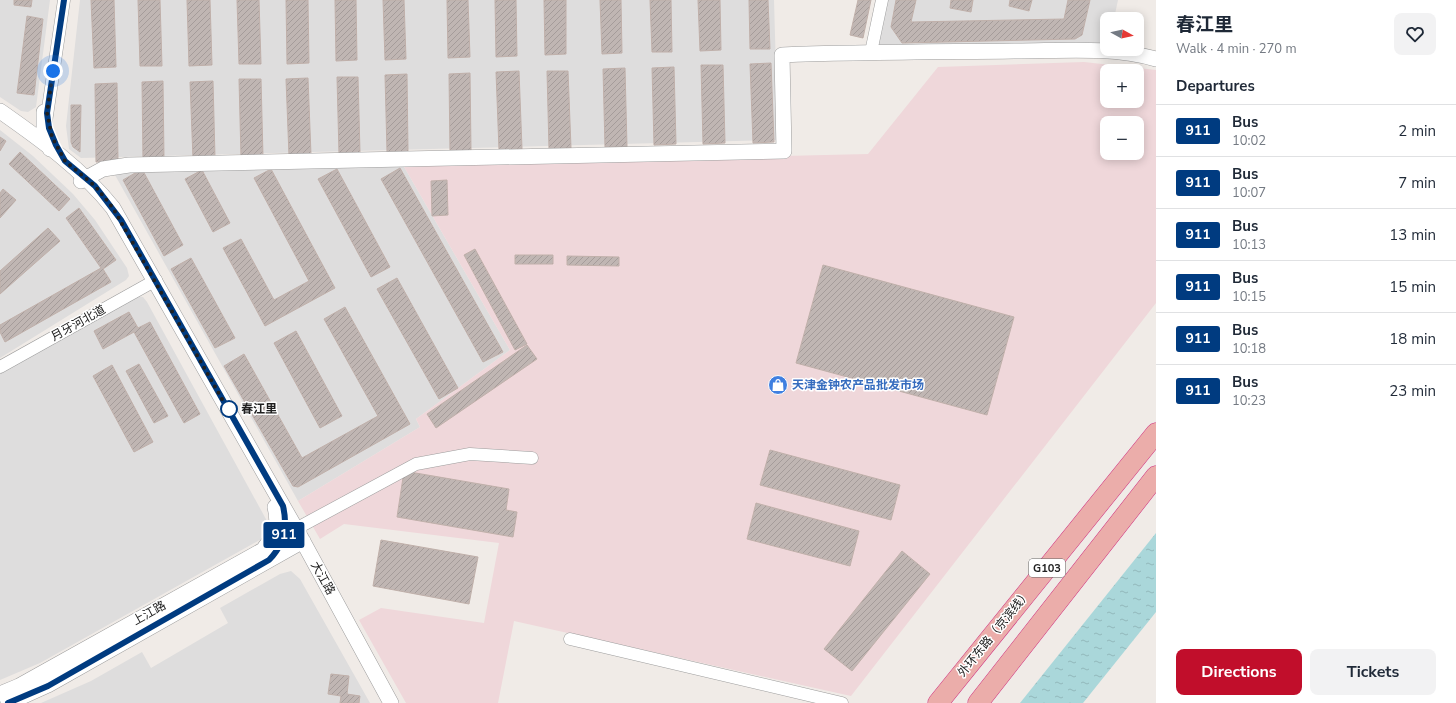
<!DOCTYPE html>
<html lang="en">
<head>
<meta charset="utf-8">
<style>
  :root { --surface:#fff; --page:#f2f2f3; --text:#1f2937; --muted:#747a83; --line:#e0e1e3; --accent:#c10e2b }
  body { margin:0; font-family:"Nunito Sans","Noto Sans SC",sans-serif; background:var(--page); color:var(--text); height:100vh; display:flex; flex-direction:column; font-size:15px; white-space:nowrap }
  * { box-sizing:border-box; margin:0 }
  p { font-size:13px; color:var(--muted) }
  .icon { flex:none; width:22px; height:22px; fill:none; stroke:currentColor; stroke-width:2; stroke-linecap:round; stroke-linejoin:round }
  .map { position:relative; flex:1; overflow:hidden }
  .side { display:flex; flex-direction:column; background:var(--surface); width:300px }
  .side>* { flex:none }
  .badge { padding:0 8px; border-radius:3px; font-size:14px; line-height:26px }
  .needle { width:26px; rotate:98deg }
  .controls { position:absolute; left:1100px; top:12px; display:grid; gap:8px }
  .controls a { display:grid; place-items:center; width:44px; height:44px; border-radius:8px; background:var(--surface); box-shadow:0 2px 10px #0003; font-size:20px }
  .you { position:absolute; width:20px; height:20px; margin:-10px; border:3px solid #fff; border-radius:50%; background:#1a73e8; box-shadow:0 0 0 6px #1a73e833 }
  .map>.badge { position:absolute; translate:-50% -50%; box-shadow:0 0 0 2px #fff }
  h2 { padding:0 20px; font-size:15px; line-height:36px }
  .round { display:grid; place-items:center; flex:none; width:42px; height:42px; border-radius:8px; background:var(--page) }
  .headline { display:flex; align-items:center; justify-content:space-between; height:68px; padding:0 20px }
  h1 { font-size:19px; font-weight:700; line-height:30px }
  .button { display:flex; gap:8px; margin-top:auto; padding:8px 20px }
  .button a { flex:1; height:46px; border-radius:8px; background:var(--accent); color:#fff; font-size:16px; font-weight:700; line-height:46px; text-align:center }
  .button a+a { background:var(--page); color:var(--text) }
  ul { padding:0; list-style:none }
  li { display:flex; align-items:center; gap:12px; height:52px; padding:0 20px; border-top:1px solid var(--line) }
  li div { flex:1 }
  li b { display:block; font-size:15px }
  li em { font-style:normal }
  li .badge { min-width:44px; font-weight:700; text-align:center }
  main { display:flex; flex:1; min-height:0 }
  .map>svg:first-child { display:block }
  .residential { fill:#dedddd }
  .commercial { fill:#efd7da; fill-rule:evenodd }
  .water { fill:url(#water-ripples) }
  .building { fill:url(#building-hatch); stroke:#c0b0aa }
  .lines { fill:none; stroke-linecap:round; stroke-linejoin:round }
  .minor-casing { stroke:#9d9d9d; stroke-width:13 }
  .tertiary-casing { stroke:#9d9d9d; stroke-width:16 }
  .trunk-casing { stroke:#cf3381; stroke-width:21 }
  .minor { stroke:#fff; stroke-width:12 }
  .tertiary { stroke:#fff; stroke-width:15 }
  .trunk { stroke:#ebadaa; stroke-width:20 }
  .line-casing { stroke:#fff; stroke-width:9 }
  .line { stroke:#003b80; stroke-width:6 }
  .walk { stroke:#202020; stroke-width:4; stroke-dasharray:0 7.2 }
  .stop-dot { fill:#fff; stroke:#003b80; stroke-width:2 }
  .labels { text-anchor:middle; stroke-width:3; stroke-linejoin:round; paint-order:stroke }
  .shield { fill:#fff; stroke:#636363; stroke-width:1 }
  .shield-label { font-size:11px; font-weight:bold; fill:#202020 }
  .street-label { font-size:12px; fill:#202020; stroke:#fff }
  .shop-label { font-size:12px; font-weight:bold; fill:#366cbe; stroke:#fff; text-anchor:start }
  .stop-label { font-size:12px; font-weight:bold; fill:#202020; stroke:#fff; text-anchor:start }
</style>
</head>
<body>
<main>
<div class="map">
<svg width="1156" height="703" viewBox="0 0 1156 703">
  <defs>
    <pattern id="water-ripples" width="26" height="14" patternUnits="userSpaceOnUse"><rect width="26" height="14" fill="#aad7da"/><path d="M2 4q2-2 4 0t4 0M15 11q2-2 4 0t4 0" fill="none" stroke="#92b8bb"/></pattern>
    <pattern id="building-hatch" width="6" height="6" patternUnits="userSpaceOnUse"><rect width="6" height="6" fill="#c0b6b3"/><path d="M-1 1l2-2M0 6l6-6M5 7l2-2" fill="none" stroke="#a59c9a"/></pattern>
  </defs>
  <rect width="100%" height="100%" fill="#f0ebe7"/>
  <path class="residential" d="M0 0H50L36 107 28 112 21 111 0 97Z
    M80 0H774L778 140 81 158 69 149 66 126Z
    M888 0H1118L1114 19H1107V45L877 47Z
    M0 130 33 156 73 194 95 220 127 268 129 276 126 280 0 358Z
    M403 165 510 350 416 419 420 427 298 501 115 175 133 170Z
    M137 296 143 297 147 302 267 521 265 537 40 663 0 680V372Z
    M291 571 300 579 370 703H41L91 681 142 652 151 668 228 623 220 608 280 574Z"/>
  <path class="commercial" d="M1084 62 1156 70V303L851 696 514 621 498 703H406L359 620 381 608 484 623 499 543 344 524 320 539 298 501 420 427 416 419 510 350 403 165 868 154 938 67ZM1107 71H1137V101H1107ZM1107 123H1137V153H1107Z"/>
  <path class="water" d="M1156 533V612L1083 703H1020Z"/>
  <path class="building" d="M14 0H32L31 7 14 5Z
    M91 0H114L116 67 94 68Z
    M138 0H160L162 66H140Z
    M187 0H210L212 65 189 66Z
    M237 0H259L261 64H239Z
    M286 0H308L309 63 287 64Z
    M335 0H356L357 60 336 61Z
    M383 0H404L406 59 385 60Z
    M447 0H468L470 57 448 58Z
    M495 0H516L517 56 496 57Z
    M544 0H566V54L545 55Z
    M600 0H621L622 53 602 54Z
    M650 0H671L672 52H652Z
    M698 0H720L721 50 700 51Z
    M749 0H768L770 49H750Z
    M858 0H871L863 38 850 35Z
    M896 0H916L911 22 1064 19 1068 0H1090L1082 35 1075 39 902 43 891 27Z
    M951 0H973L971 12 950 8Z
    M1010 0H1032L1029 11 1009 6Z
    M27 16 43 19 34 95 17 93Z
    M771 63 774 142 753 143 750 64Z
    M701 65H723L725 143 703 144Z
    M674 67 676 144 654 145 652 68Z
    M625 68 627 147H605L603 69Z
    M519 71 522 149 499 150 496 72Z
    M547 71H568L571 148 549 149Z
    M470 73 471 151 450 152 449 74Z
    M407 74 408 152H387L385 75Z
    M337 77H358L360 153 339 154Z
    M308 78 311 155 289 156 286 79Z
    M239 79H261L263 157H241Z
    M163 81 164 160H143L142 82Z
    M213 81 215 158 193 159 190 82Z
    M117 83 118 162H96L95 84Z
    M71 105H81L80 152 73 147 71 142Z
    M0 137 6 141 0 151Z
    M20 152 70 199 59 211 9 164Z
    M400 168 503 352 483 362 381 179Z
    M142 169 183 245 164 256 123 180Z
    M271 169 335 288 265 326 223 248 241 239 274 300 309 281 254 178Z
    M337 169 390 267 371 277 318 179Z
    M202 170 230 223 213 232 185 179Z
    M447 180 448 215 432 216 431 181Z
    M3 189 16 200 0 218V193Z
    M79 208 116 260 103 269 111 282 5 342 0 332V325L101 268 66 218Z
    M48 228 60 241 0 294V271Z
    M475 249 527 344 515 350 464 255Z
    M515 255H553V264H515Z
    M567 256 619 257V266L567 265Z
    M191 258 235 338 215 348 171 269Z
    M823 265 1014 317 987 415 796 363Z
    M397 278 458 388 439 399 377 289Z
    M345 307 410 424 298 487 293 486 224 366 244 354 302 458 378 416 324 319Z
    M129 312 138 328 150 322 200 414 184 423 134 332 103 349 94 331Z
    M296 331 342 416 320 428 274 343Z
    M527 345 537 359 436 428 427 414Z
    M139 364 168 416 154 423 126 371Z
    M112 365 153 442 134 452 93 376Z
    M770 450 900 485 891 520 760 485Z
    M404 471 509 489 506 510 517 512 513 537 397 517Z
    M756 503 859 531 850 566 747 539Z
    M381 540 478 557 469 604 373 586Z
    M902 551 930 574 852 671 824 649Z
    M331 674 349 676 347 694 360 696 359 703H340L341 696 328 694Z"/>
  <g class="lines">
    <g class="minor-casing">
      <path id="minor" d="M871 52 882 0
        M46 122 64 0
        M0 367 156 280
        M290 532 416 464 470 454 532 458
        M570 639 842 703"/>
    </g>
    <g class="tertiary-casing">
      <path id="tertiary" d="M0 111C40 139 82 169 113 208L300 536 391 703
        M44 112V133L50 149
        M81 181 103 169 129 165 784 151 782 55C859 52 936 52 1014 51 1061 51 1110 46 1156 59
        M265 547C276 535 279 523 275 507
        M0 694 19 686 297 531
        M8 703 48 685 303 541"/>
    </g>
    <g class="trunk-casing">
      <path id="trunk" d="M938 703 1156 433
        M978 703 1156 476"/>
    </g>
    <use href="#minor" class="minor"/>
    <use href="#tertiary" class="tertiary"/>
    <use href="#trunk" class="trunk"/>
  </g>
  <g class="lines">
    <g class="line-casing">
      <path id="line" d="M8 703 48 686 269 560C284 545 288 527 283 506L121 220 95 186 65 161 56 145 49 128 47 113 64 0"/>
    </g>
    <use href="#line" class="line"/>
    <path class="walk" d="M53 71 47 113 52 137 65 161 95 186 113 208 230 413 229 409"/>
  </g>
  <defs>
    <g id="shop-disc" transform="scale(1)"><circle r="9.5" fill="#3f7fe0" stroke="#fff"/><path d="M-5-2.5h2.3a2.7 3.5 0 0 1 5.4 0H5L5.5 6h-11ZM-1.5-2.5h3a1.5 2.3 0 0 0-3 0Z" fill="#fff"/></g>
  </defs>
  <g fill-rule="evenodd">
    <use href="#shop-disc" x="778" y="385"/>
  </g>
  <circle class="stop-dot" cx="229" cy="409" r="8"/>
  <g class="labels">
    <rect class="shield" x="1029" y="559" width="36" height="18" rx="3"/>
    <g class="shield-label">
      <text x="1047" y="572">G103</text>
    </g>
    <g class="street-label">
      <text transform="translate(78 323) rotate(-29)" y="4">月牙河北道</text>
      <text transform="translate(323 578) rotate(61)" y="4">大江路</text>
      <text transform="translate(149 613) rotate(-29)" y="4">上江路</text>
      <text transform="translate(994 633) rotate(-51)" y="4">外环东路（京滨线）</text>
    </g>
    <g class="shop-label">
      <text x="792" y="389">天津金钟农产品批发市场</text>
    </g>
    <g class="stop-label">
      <text x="241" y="413">春江里</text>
    </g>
  </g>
</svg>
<div class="controls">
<a><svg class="needle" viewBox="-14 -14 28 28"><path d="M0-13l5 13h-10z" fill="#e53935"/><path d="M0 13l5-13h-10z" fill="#747a83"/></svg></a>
<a>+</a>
<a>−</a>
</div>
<div class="you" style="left:53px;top:71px"></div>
<b class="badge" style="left:284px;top:535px;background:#003b80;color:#fff">911</b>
</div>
<section class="side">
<div class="headline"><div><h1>春江里</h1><p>Walk · 4 min · 270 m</p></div><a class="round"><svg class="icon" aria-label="heart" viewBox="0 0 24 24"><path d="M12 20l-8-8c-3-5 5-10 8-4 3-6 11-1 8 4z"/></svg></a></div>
<h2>Departures</h2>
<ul>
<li><span class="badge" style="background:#003b80;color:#fff">911</span><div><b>Bus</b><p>10:02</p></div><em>2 min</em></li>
<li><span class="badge" style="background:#003b80;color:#fff">911</span><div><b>Bus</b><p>10:07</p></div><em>7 min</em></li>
<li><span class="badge" style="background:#003b80;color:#fff">911</span><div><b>Bus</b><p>10:13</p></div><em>13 min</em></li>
<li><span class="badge" style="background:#003b80;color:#fff">911</span><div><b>Bus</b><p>10:15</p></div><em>15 min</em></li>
<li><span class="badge" style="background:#003b80;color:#fff">911</span><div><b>Bus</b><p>10:18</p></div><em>18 min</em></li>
<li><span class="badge" style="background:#003b80;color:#fff">911</span><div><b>Bus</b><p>10:23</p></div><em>23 min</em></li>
</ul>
<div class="button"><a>Directions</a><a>Tickets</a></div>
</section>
</main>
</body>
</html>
